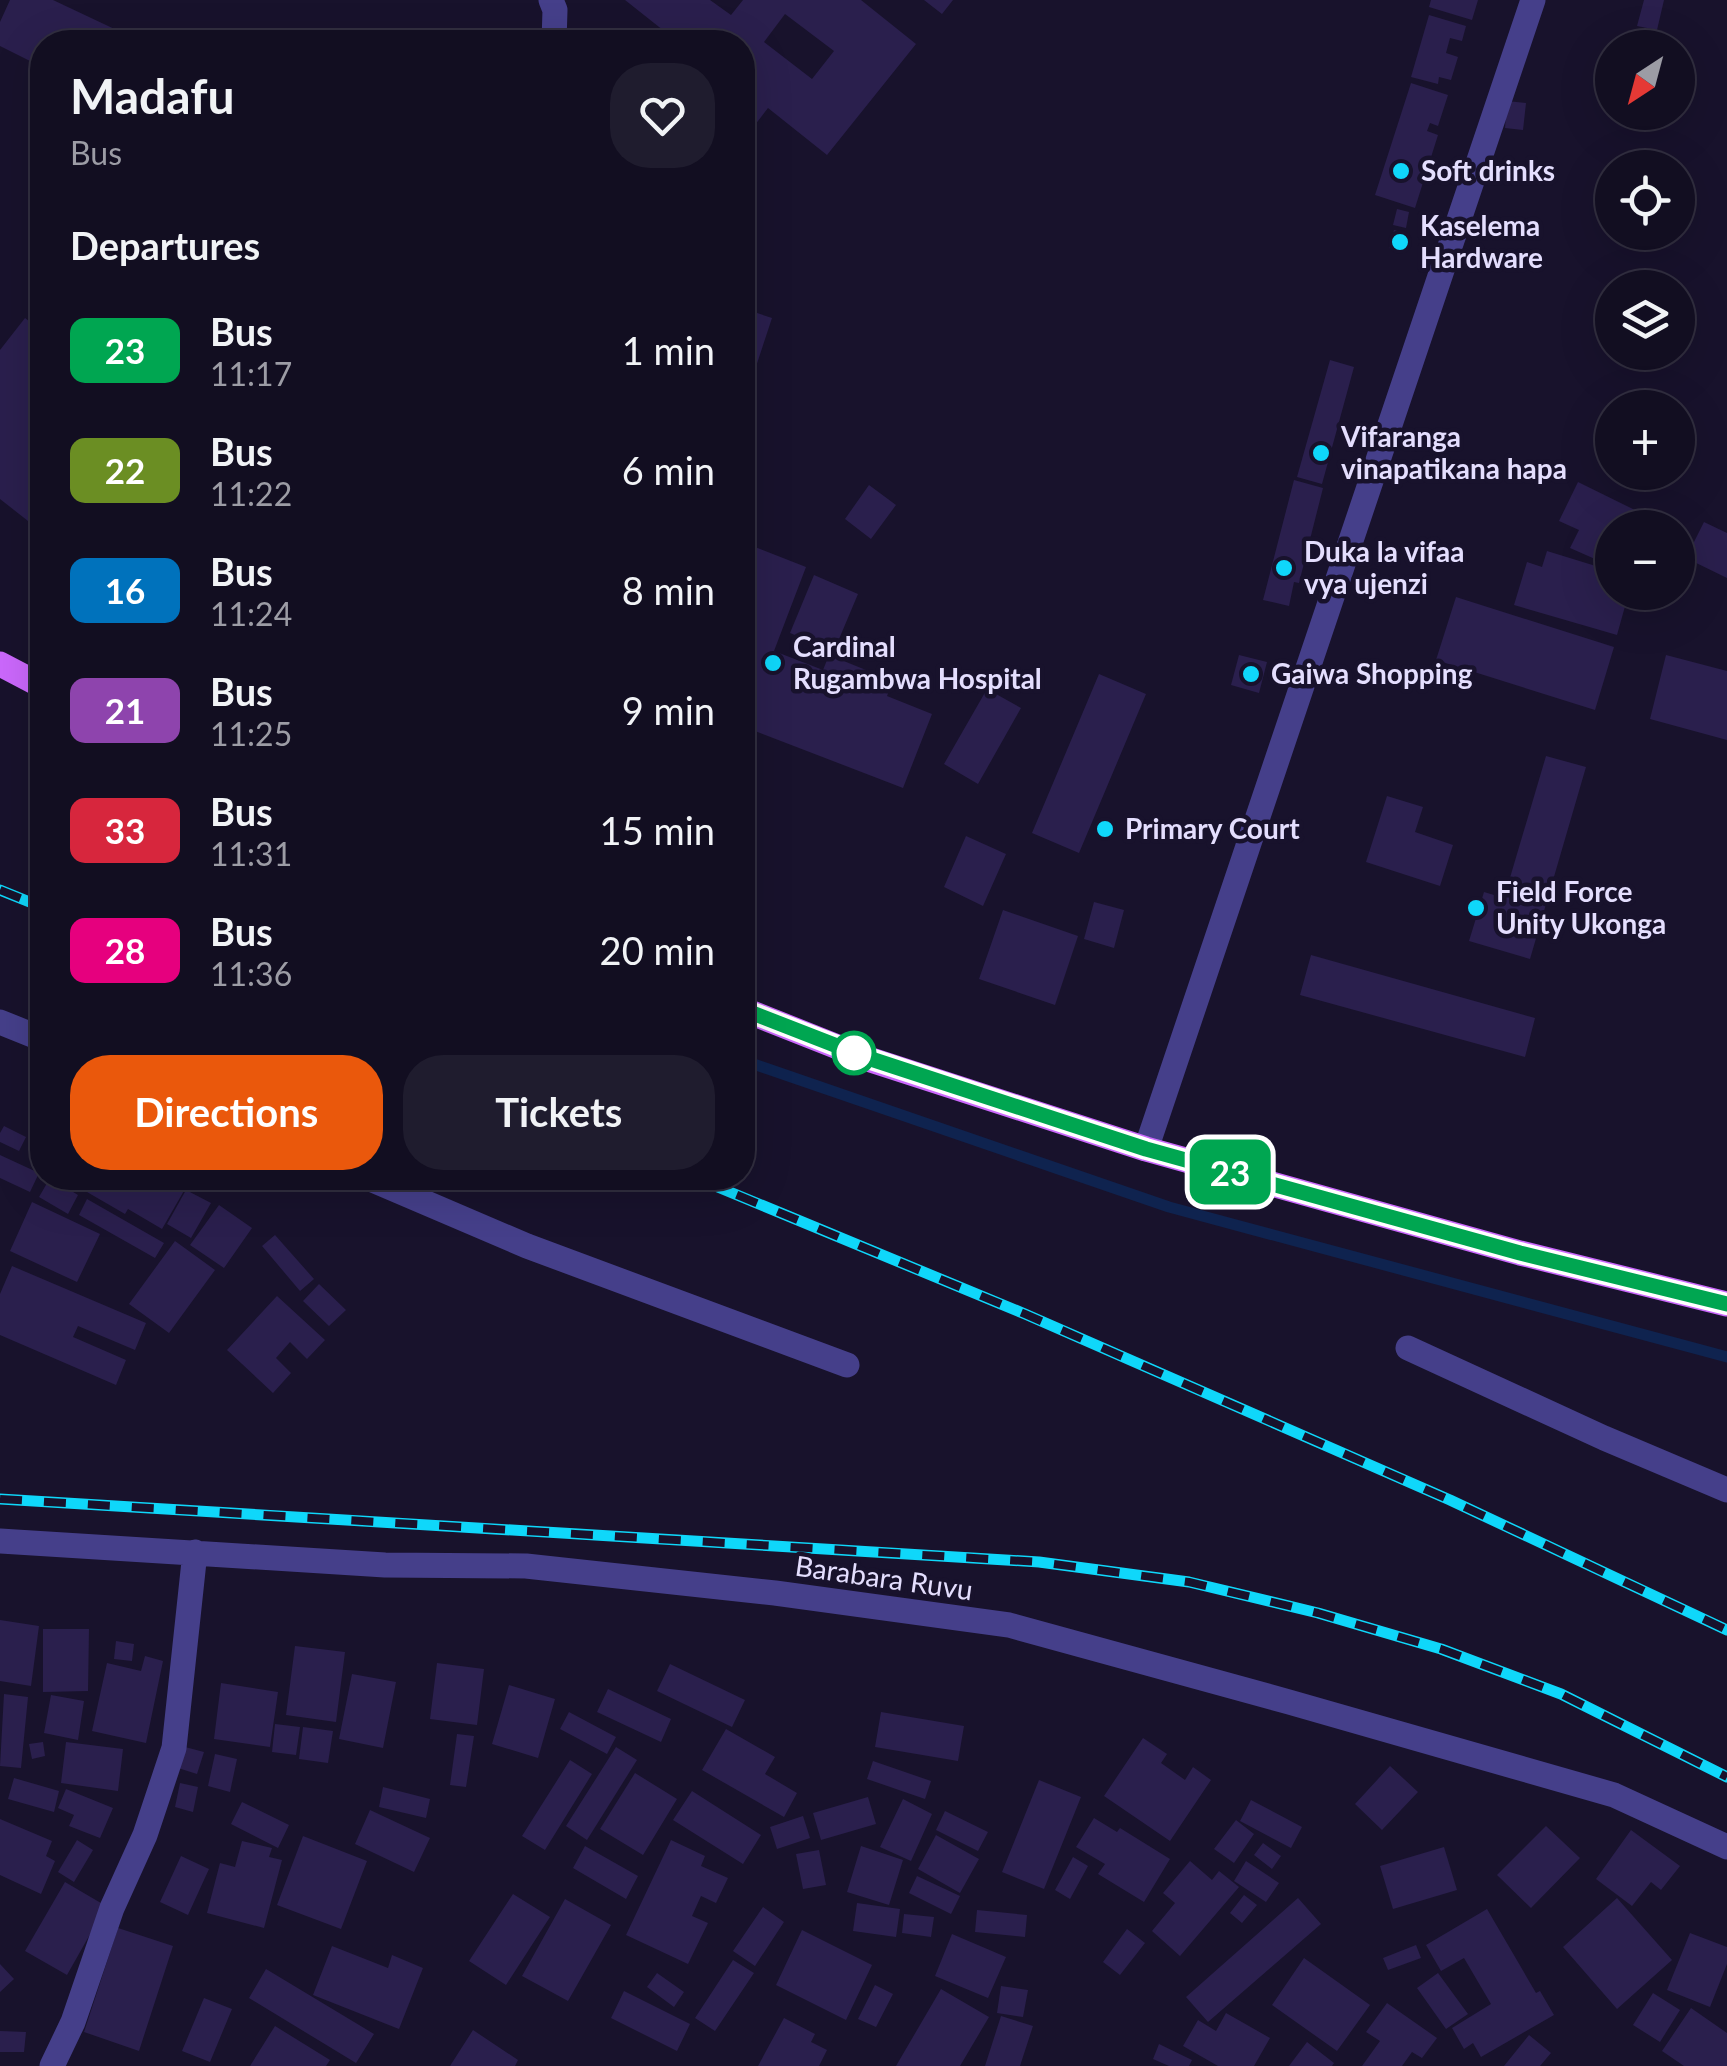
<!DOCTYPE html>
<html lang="en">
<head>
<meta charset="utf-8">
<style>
  :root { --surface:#120e21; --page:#1f1c2e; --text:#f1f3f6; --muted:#9c9ca5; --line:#312e3f; --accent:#ea580c }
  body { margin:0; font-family:Lato,sans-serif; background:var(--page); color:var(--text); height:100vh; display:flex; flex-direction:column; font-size:38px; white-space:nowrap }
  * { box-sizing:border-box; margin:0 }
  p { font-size:32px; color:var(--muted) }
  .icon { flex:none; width:55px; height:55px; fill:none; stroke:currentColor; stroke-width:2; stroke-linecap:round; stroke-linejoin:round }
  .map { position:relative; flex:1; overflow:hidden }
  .drawer { position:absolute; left:30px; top:30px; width:725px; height:1160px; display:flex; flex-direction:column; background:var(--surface); border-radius:40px; box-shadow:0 10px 40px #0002,0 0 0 2px var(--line) }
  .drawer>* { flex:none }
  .badge { padding:0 20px; border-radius:15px; font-size:35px; line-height:65px }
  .needle { width:65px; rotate:216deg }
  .buttons { position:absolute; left:1595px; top:30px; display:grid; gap:20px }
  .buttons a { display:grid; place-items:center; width:100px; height:100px; border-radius:50%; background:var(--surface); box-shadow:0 10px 40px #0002,0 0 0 2px var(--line); font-size:50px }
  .map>.badge { position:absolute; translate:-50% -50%; box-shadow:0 0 0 5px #fff }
  h2 { padding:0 40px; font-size:38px; line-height:90px }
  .round { display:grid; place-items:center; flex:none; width:105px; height:105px; border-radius:40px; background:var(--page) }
  .overview { display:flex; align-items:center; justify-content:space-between; height:170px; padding:0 40px }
  h1 { font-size:48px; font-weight:700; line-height:75px }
  .action { display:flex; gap:20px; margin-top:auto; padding:20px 40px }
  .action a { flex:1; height:115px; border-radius:40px; background:var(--accent); color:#fff; font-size:40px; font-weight:700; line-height:115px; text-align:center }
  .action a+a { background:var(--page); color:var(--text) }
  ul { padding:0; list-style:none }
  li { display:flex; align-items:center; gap:30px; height:120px; padding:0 40px }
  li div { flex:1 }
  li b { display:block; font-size:38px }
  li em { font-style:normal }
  li .badge { min-width:110px; font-weight:700; text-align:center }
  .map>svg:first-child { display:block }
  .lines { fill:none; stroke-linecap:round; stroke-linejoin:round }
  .stream { stroke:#0f234f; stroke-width:11 }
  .building { fill:#2a1f4d; fill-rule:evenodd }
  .minor { stroke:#453f8a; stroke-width:25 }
  .primary { stroke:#cb68fc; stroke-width:25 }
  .rail-casing { stroke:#0fd7fa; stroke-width:11 }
  .rail { stroke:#18122c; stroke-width:8; stroke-dasharray:22; stroke-linecap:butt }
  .line-casing { stroke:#fff; stroke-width:22 }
  .line { stroke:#00a651; stroke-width:15 }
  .poi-dot { fill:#0fd7fa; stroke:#18122c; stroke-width:4 }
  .stop-dot { fill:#fff; stroke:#00a651; stroke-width:5 }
  .labels { text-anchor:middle; stroke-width:9; stroke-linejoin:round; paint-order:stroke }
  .poi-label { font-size:28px; font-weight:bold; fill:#e4defe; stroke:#18122c; text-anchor:start }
  .street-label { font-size:28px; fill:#e4defe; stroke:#18122c }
</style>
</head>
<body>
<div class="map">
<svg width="1727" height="2066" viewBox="0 0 1727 2066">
  <rect width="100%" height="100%" fill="#18122c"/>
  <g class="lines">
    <path class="stream" d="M742 1060 1169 1207 1727 1357"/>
  </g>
  <path class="building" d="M10 0H53L142 42H42V67L0 46V22Z
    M625 0H710L731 15 743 0H861L916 44 827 155 768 108 751 130 742 123V42H678ZM785 14 834 51 812 79 764 42Z
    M924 0H953L942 14Z
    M1431 0H1478L1472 20 1429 7Z
    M1644 0H1664L1657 30 1637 26Z
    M1429 15 1466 26 1462 41 1450 38 1446 53 1458 57 1451 80 1439 77 1438 84 1411 77Z
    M1411 83 1448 95 1438 126 1430 123 1427 131 1438 135 1415 208 1375 195Z
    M1507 101 1526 103 1523 130 1505 128Z
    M1397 209 1409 212 1406 228 1393 225Z
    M1394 230 1409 234 1403 252 1389 248Z
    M742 308 772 318 743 406H742Z
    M25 318 42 331V532L0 499V350Z
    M1330 360 1354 367 1322 484 1297 477Z
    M1294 480 1323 488 1299 583 1294 582 1289 606 1263 600Z
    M1578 482 1639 512 1631 528H1612V548L1603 543 1595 559 1570 548 1579 530 1559 521Z
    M869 485 896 505 871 539 845 519Z
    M1704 522 1727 533V578L1686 558Z
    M742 542 806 567 774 651 823 670 829 655 893 681 887 696 932 714 903 788 742 726Z
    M1547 551 1612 571V592H1629L1617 635 1514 605 1527 562 1542 567Z
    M814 575 858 594 834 651 790 633Z
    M1456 597 1614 647 1595 710 1436 660Z
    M1239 655 1267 662 1259 693 1231 685Z
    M1666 655 1727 671V740L1650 719Z
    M1099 674 1146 694 1079 853 1032 833Z
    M987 689 1021 708 978 784 944 764Z
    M1546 756 1586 767 1530 959 1469 941 1484 892 1504 898Z
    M1387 796 1423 807 1415 832 1453 845 1440 886 1366 862Z
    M966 836 1006 854 983 906 944 887Z
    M1094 902 1124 910 1114 948 1084 939Z
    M1003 910 1078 936 1055 1005 979 979Z
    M1311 955 1535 1018 1525 1057 1300 995Z
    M4 1126 26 1137 19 1151 0 1142V1133Z
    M0 1155 39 1173 30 1192 0 1178Z
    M50 1178 78 1195 68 1214 39 1197Z
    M96 1178H166L185 1189 162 1229 128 1209 125 1214 87 1192Z
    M186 1190 211 1203 191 1238 167 1224Z
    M87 1199 164 1243 155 1258 79 1215Z
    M32 1202 100 1234 77 1282 10 1251Z
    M219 1205 252 1228 224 1268 190 1245Z
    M275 1235 314 1279 300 1291 262 1246Z
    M175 1241 215 1270 169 1333 129 1304Z
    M12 1266 146 1323 135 1350 78 1326 73 1337 126 1360 116 1385 0 1335V1294Z
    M319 1284 346 1310 329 1326 303 1301Z
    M277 1296 325 1340 307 1359 290 1342 276 1358 291 1373 273 1393 227 1350Z
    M0 1620 39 1626 31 1686 0 1681Z
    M43 1629H89L88 1691 43 1692Z
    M116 1641 134 1644 132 1661 114 1659Z
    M295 1646 345 1652 336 1722 286 1715Z
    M145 1656 163 1661 146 1743 92 1731 107 1663 141 1671Z
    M437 1663 484 1669 477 1725 430 1719Z
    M670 1664 745 1700 732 1727 657 1691Z
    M352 1674 396 1682 383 1748 339 1739Z
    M221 1683 278 1692 270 1747 214 1739Z
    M509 1685 555 1699 538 1758 492 1744Z
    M608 1689 671 1719 661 1742 597 1712Z
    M4 1694 28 1697 21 1768 0 1766Z
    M51 1695 84 1701 78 1740 44 1733Z
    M569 1712 616 1737 607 1754 560 1729Z
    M881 1712 964 1726 958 1761 875 1747Z
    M275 1724 300 1727 296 1755 272 1752Z
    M303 1727 333 1731 328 1763 299 1759Z
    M726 1729 775 1757 765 1774 797 1793 784 1817 702 1770Z
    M457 1734 474 1736 466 1787 450 1785Z
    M1143 1738 1167 1754 1161 1763 1185 1780 1193 1767 1211 1780 1170 1841 1104 1796Z
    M43 1742 45 1756 32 1759 29 1744Z
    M66 1742 123 1749 118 1791 61 1783Z
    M185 1747 204 1752 197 1774 178 1768Z
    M616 1747 637 1760 587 1840 566 1826Z
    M215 1754 237 1759 230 1792 208 1786Z
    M570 1760 592 1774 545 1850 522 1836Z
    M873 1761 931 1781 925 1799 867 1779Z
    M1390 1766 1418 1792 1382 1830 1355 1804Z
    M635 1773 677 1799 643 1855 600 1829Z
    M14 1778 59 1791 54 1812 8 1799Z
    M1039 1780 1081 1797 1044 1889 1002 1872Z
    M180 1783 198 1787 193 1812 175 1807Z
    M383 1787 430 1799 426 1818 379 1807Z
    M66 1789 113 1808 100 1838 69 1826 74 1815 58 1808Z
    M692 1791 761 1835 743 1864 673 1820Z
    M868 1797 876 1824 821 1840 813 1813Z
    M903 1799 932 1814 911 1861 880 1847Z
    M1251 1800 1302 1827 1291 1848 1240 1821Z
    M242 1802 289 1825 278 1848 231 1824Z
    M370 1810 430 1838 414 1872 355 1844Z
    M945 1811 988 1832 978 1851 936 1830Z
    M803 1816 810 1838 777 1849 770 1827Z
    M1094 1818 1117 1832 1120 1828 1170 1859 1144 1902 1098 1874 1105 1864 1076 1847Z
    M0 1819 52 1841 46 1856 55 1861 41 1894 0 1875Z
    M1236 1820 1254 1834 1234 1863 1214 1849Z
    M1546 1826 1580 1858 1531 1908 1497 1875Z
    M1631 1830 1680 1866 1661 1890 1651 1882 1632 1906 1596 1879Z
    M936 1835 979 1859 960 1893 918 1869Z
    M303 1836 367 1861 341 1929 277 1905Z
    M77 1840 93 1850 74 1882 58 1872Z
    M671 1840 705 1856 701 1866 728 1878 716 1903 701 1896 692 1916 708 1923 688 1964 626 1935Z
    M242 1841 272 1848 269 1857 282 1860 264 1928 207 1913 220 1863 235 1867Z
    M1263 1843 1281 1856 1272 1869 1254 1855Z
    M585 1846 638 1876 626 1899 573 1868Z
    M861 1846 903 1860 889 1905 847 1892Z
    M1444 1847 1457 1890 1393 1909 1380 1866Z
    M819 1850 826 1885 803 1889 796 1854Z
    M181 1856 209 1869 188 1915 160 1902Z
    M1073 1857 1088 1866 1070 1899 1055 1890Z
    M1190 1861 1212 1880 1219 1871 1239 1887 1180 1956 1152 1931 1175 1903 1163 1893Z
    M1246 1861 1279 1883 1266 1902 1234 1881Z
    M917 1876 960 1896 951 1914 909 1893Z
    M65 1882 106 1906 67 1975 25 1951Z
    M513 1894 550 1917 506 1985 469 1961Z
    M1244 1895 1257 1905 1242 1923 1230 1913Z
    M1298 1898 1321 1924 1208 2022 1186 1997Z
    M1617 1898 1672 1960 1617 2009 1563 1947Z
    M565 1899 611 1925 568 2001 522 1976Z
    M857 1903 900 1909 896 1937 853 1931Z
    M763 1907 784 1922 755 1966 733 1951Z
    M1487 1909 1536 1993 1540 1991 1554 2015 1481 2057 1473 2043 1464 2049 1452 2028 1491 2004 1464 1958 1441 1971 1426 1945Z
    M977 1910 1027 1915 1025 1937 975 1932Z
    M904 1914 934 1917 931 1937 902 1933Z
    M118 1928 173 1946 139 2051 84 2032Z
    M1127 1929 1145 1943 1120 1975 1103 1962Z
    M802 1930 872 1965 846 2020 776 1985Z
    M1690 1933 1727 1947V1964L1710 2007 1667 1990Z
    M952 1934 1006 1957 988 1998 935 1976Z
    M1416 1945 1421 1958 1388 1970 1383 1958Z
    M332 1946 388 1968 392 1955 423 1968 399 2029 313 1995Z
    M1304 1958 1370 2005 1337 2051 1272 2005Z
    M733 1960 754 1973 715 2031 695 2018Z
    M0 1964 14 1979 0 1992Z
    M266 1969 374 2034 356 2063 249 1998Z
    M657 1973 684 1992 674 2007 647 1987Z
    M1438 1973 1468 2014 1446 2029 1417 1988Z
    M875 1985 893 1994 876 2027 858 2019Z
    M1001 1986 1028 1990 1023 2017 997 2013Z
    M941 1989 989 2017 960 2066H896Z
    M624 1991 690 2024 677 2051 611 2018Z
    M1653 1993 1680 2010 1660 2042 1633 2025Z
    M204 1998 232 2009 210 2062 182 2051Z
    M1387 2003 1437 2038 1422 2058 1412 2052 1402 2066H1362L1380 2041 1366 2032Z
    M1691 2008 1727 2033V2066H1684L1662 2051Z
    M1226 2013 1270 2038 1254 2066H1218L1183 2046 1198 2020 1216 2031Z
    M1001 2016 1033 2026 1020 2066H985Z
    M784 2018 815 2034 811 2042 827 2050 819 2066H758Z
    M275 2026 330 2060 326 2066H250Z
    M473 2030 518 2060 515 2066H450Z
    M0 2031 26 2032 24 2052H0Z
    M1529 2035 1551 2053 1540 2066H1504Z
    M1307 2042 1334 2063 1332 2066H1289Z
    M1159 2044 1192 2060 1189 2066H1169L1153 2059Z"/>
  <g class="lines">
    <path class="minor" d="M551 0 555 10 554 42
      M0 1022 42 1039
      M1146 1149 1533 0
      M368 1178 527 1246 847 1365
      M1408 1348 1604 1438 1727 1490
      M0 1541 385 1565 526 1566 775 1593 1009 1625 1289 1702 1614 1795 1727 1847
      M52 2066 73 2022 112 1908 145 1835 174 1748 195 1552"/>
    <path class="primary" d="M0 664 42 686
      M742 1009 868 1059 1146 1149 1520 1253 1727 1304"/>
    <g class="rail-casing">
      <path id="rail" d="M0 890 42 907
        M696 1178 1025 1314 1450 1500 1727 1630
        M0 1499 1039 1562 1189 1582 1318 1613 1441 1649 1561 1694 1727 1777"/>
    </g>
    <use href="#rail" class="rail"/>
  </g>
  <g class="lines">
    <g class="line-casing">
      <path id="line" d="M742 1009 868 1058 1146 1149 1520 1253 1727 1304"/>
    </g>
    <use href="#line" class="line"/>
  </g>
  <g class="poi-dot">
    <circle cx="1401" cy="171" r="10"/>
    <circle cx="1400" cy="242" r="10"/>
    <circle cx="1321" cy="453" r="10"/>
    <circle cx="1284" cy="568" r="10"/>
    <circle cx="773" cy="663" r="10"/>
    <circle cx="1251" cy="674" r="10"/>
    <circle cx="1105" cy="829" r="10"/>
    <circle cx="1476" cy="908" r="10"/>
  </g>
  <circle class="stop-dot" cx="854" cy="1053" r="20"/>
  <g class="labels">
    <g class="poi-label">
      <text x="1421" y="181">Soft drinks</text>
      <text x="1420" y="236">Kaselema<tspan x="1420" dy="32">Hardware</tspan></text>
      <text x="1341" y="447">Vifaranga<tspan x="1341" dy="32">vinapatikana hapa</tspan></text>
      <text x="1304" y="562">Duka la vifaa<tspan x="1304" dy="32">vya ujenzi</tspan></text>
      <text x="793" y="657">Cardinal<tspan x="793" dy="32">Rugambwa Hospital</tspan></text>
      <text x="1271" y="684">Gaiwa Shopping</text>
      <text x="1125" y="839">Primary Court</text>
      <text x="1496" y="902">Field Force<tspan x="1496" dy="32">Unity Ukonga</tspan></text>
    </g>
    <g class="street-label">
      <text transform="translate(884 1578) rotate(8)" y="10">Barabara Ruvu</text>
    </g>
  </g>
</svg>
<div class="buttons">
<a><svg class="needle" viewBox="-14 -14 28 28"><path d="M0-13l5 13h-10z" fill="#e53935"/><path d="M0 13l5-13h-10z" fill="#9c9ca5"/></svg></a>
<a><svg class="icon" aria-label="locate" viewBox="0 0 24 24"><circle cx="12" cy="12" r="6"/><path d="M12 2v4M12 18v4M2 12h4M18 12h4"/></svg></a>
<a><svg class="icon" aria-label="layers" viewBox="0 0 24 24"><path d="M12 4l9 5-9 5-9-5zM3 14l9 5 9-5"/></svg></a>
<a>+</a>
<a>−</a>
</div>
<b class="badge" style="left:1230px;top:1172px;background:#00a651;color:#fff">23</b>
<section class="drawer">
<div class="overview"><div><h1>Madafu</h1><p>Bus</p></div><a class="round"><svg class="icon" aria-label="heart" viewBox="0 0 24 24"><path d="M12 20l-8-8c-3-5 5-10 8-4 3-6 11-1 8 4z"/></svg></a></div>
<h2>Departures</h2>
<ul>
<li><span class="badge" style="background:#00a651;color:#fff">23</span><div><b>Bus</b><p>11:17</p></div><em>1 min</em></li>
<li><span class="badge" style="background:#6b8e23;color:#fff">22</span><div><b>Bus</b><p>11:22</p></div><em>6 min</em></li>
<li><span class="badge" style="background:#0072bc;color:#fff">16</span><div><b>Bus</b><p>11:24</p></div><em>8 min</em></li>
<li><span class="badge" style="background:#8e44ad;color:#fff">21</span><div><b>Bus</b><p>11:25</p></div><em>9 min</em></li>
<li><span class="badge" style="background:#d7263d;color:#fff">33</span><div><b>Bus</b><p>11:31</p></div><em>15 min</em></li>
<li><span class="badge" style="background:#e6007e;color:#fff">28</span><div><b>Bus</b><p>11:36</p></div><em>20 min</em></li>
</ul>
<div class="action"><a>Directions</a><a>Tickets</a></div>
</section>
</div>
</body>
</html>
